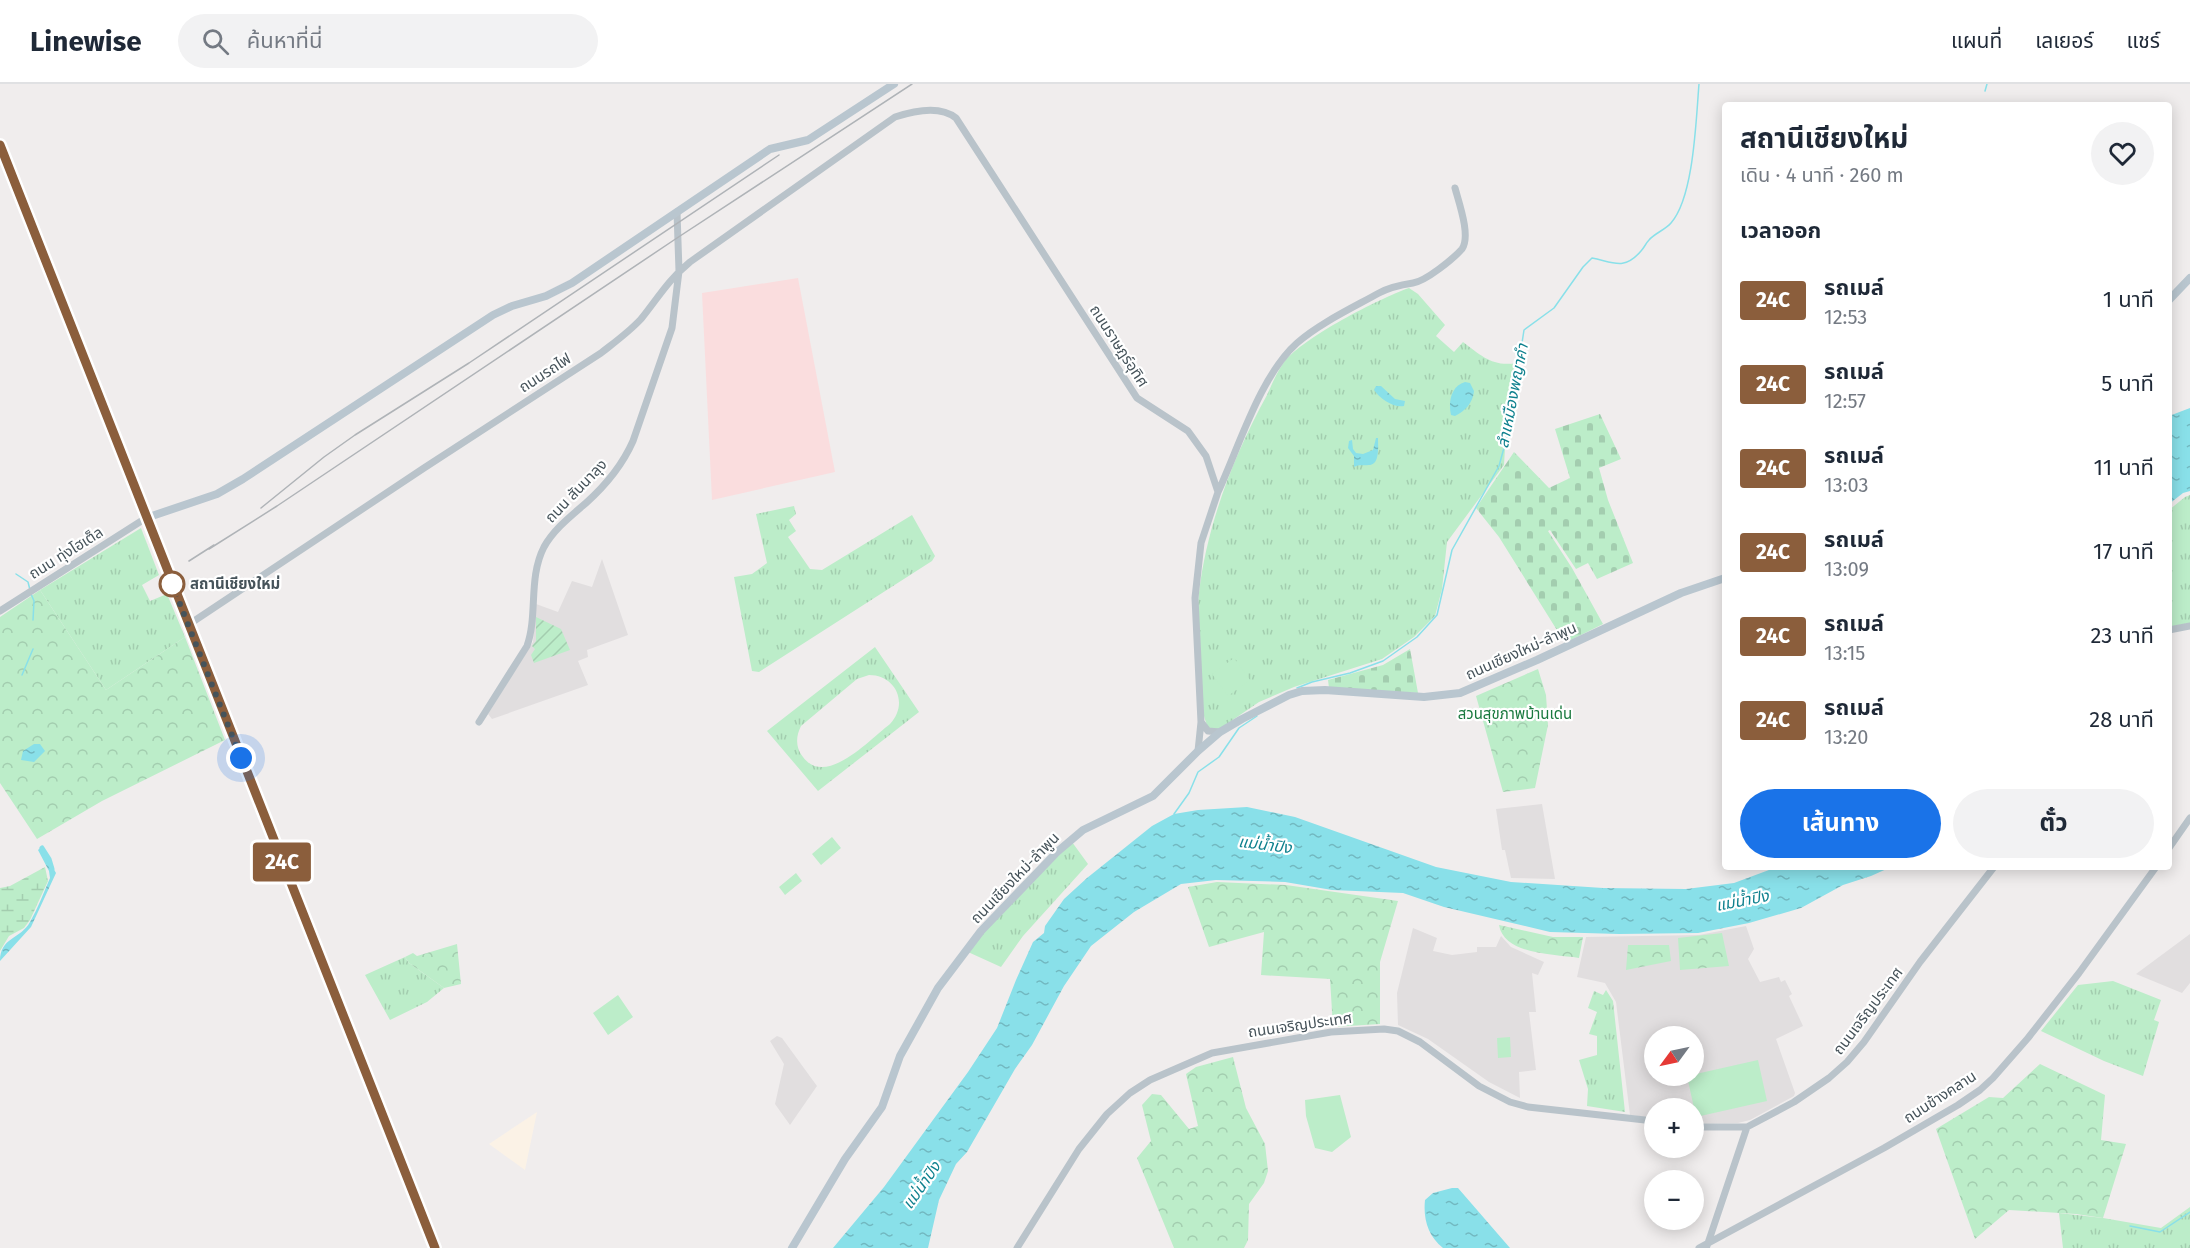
<!DOCTYPE html>
<html lang="th">
<head>
<meta charset="utf-8">
<style>
  :root { --surface:#fff; --page:#f2f2f3; --text:#1f2937; --muted:#747a83; --line:#e0e1e3; --accent:#1a73e8 }
  body { margin:0; font-family:"Fira Sans","Noto Sans Thai",sans-serif; background:var(--page); color:var(--text); height:100vh; display:flex; flex-direction:column; font-size:22px; white-space:nowrap }
  * { box-sizing:border-box; margin:0 }
  p { font-size:20px; color:var(--muted) }
  .icon { flex:none; width:33px; height:33px; fill:none; stroke:currentColor; stroke-width:2; stroke-linecap:round; stroke-linejoin:round }
  .map { position:relative; flex:1; overflow:hidden }
  .sheet { position:absolute; left:1722px; top:18px; width:450px; height:768px; display:flex; flex-direction:column; background:var(--surface); border-radius:6px; box-shadow:0 3px 15px #0003 }
  .sheet>* { flex:none }
  .badge { padding:0 12px; border-radius:4px; font-size:21px; line-height:39px }
  .needle { width:39px; rotate:237deg }
  .controls { position:absolute; left:1644px; top:942px; display:grid; gap:12px }
  .controls a { display:grid; place-items:center; width:60px; height:60px; border-radius:50%; background:var(--surface); box-shadow:0 3px 15px #0003; font-size:30px }
  .you { position:absolute; width:30px; height:30px; margin:-15px; border:4px solid #fff; border-radius:50%; background:#1a73e8; box-shadow:0 0 0 9px #1a73e833 }
  .map>.badge { position:absolute; translate:-50% -50%; box-shadow:0 0 0 3px #fff }
  h2 { padding:0 18px; font-size:22px; line-height:54px }
  .round { display:grid; place-items:center; flex:none; width:63px; height:63px; border-radius:32px; background:var(--page) }
  .headline { display:flex; align-items:center; justify-content:space-between; height:102px; padding:0 18px }
  h1 { font-size:28px; font-weight:700; line-height:45px }
  .button { display:flex; gap:12px; margin-top:auto; padding:12px 18px }
  .button a { flex:1; height:69px; border-radius:36px; background:var(--accent); color:#fff; font-size:24px; font-weight:700; line-height:69px; text-align:center }
  .button a+a { background:var(--page); color:var(--text) }
  ul { padding:0; list-style:none }
  li { display:flex; align-items:center; gap:18px; height:84px; padding:0 18px }
  li div { flex:1 }
  li b { display:block; font-size:22px }
  li em { font-style:normal }
  li .badge { min-width:66px; font-weight:700; text-align:center }
  header { display:flex; align-items:center; gap:36px; box-sizing:border-box; height:84px; padding:0 30px; background:var(--surface); border-bottom:2px solid var(--line) }
  header strong { font-size:28px }
  nav { display:flex; gap:33px; margin-inline-start:auto; font-size:21px }
  .search { width:420px; height:54px; background:var(--page); display:flex; align-items:center; gap:15px; box-sizing:border-box; padding:0 21px; border-radius:33px; color:var(--muted); font-size:22px }
  .map>svg:first-child { display:block }
  .commercial { fill:#fbf2e6 }
  .education { fill:#e1dedf; fill-rule:evenodd }
  .medical { fill:#faddde }
  .grass { fill:url(#grass-tufts); fill-rule:evenodd }
  .forest { fill:url(#forest-crowns) }
  .wetland { fill:url(#wetland-marsh) }
  .cemetery { fill:url(#cemetery-stones) }
  .garden { fill:url(#garden-furrows) }
  .pitch { fill:#bcedc9 }
  .water { fill:url(#water-ripples) }
  .lines { fill:none; stroke-linecap:round; stroke-linejoin:round }
  .stream { stroke:#89e0e9; stroke-width:1.5 }
  .canal { stroke:#89e0e9; stroke-width:5 }
  .tertiary { stroke:#b9c3ca; stroke-width:7 }
  .secondary { stroke:#b9c6cf; stroke-width:8 }
  .rail { stroke:#afb3b7; stroke-width:1.5 }
  .line-casing { stroke:#fff; stroke-width:14 }
  .line { stroke:#8b5e3c; stroke-width:9 }
  .walk { stroke:#46535a; stroke-width:6; stroke-dasharray:0 10.8 }
  .stop-dot { fill:#fff; stroke:#8b5e3c; stroke-width:3 }
  .labels { text-anchor:middle; stroke-width:4.5; stroke-linejoin:round; paint-order:stroke }
  .street-label { font-size:15px; fill:#46535a; stroke:#fff }
  .stop-label { font-size:15px; font-weight:bold; fill:#46535a; stroke:#fff; text-anchor:start }
  .park-label { font-size:15px; fill:#19793e; stroke:#fff }
  .water-label { font-size:16px; font-style:italic; fill:#0f818e; stroke:#fff }
</style>
</head>
<body>
<header>
<strong>Linewise</strong>
<div class="search"><svg class="icon" aria-label="search" viewBox="0 0 24 24"><circle cx="10" cy="10" r="6"/><path d="M15 15l6 6"/></svg>ค้นหาที่นี่</div>
<nav><a>แผนที่</a><a>เลเยอร์</a><a>แชร์</a></nav>
</header>
<div class="map">
<svg width="2190" height="1164" viewBox="0 0 2190 1164">
  <defs>
    <pattern id="grass-tufts" width="24" height="20" patternUnits="userSpaceOnUse" patternTransform="scale(1.5)"><rect width="24" height="20" fill="#bcedc9"/><path d="M3 7l-1-3M5 7V3M7 7l1-3M15 17l-1-3M17 17v-4M19 17l1-3" fill="none" stroke="#a3cdaf"/></pattern>
    <pattern id="forest-crowns" width="20" height="18" patternUnits="userSpaceOnUse" patternTransform="scale(1.5)"><rect width="20" height="18" fill="#bcedc9"/><path d="M2 6a3 3 0 1 1 6 0M12 15a3 3 0 1 1 6 0" fill="none" stroke="#a3cdaf"/></pattern>
    <pattern id="wetland-marsh" width="20" height="14" patternUnits="userSpaceOnUse" patternTransform="scale(1.5)"><rect width="20" height="14" fill="#bcedc9"/><path d="M1 5h8M5 5V1M11 12h8M15 12V8" fill="none" stroke="#a3cdaf"/></pattern>
    <pattern id="cemetery-stones" width="16" height="16" patternUnits="userSpaceOnUse" patternTransform="scale(1.5)"><rect width="16" height="16" fill="#bcedc9"/><path d="M2 7V4a2 2 0 0 1 4 0v3zM10 15v-3a2 2 0 0 1 4 0v3z" fill="#a3cdaf"/></pattern>
    <pattern id="garden-furrows" width="10" height="10" patternUnits="userSpaceOnUse" patternTransform="scale(1.5)"><rect width="10" height="10" fill="#bcedc9"/><path d="M-1 1l2-2M0 10L10 0M9 11l2-2" fill="none" stroke="#a3cdaf"/></pattern>
    <pattern id="water-ripples" width="26" height="14" patternUnits="userSpaceOnUse" patternTransform="scale(1.5)"><rect width="26" height="14" fill="#89e0e9"/><path d="M2 4q2-2 4 0t4 0M15 11q2-2 4 0t4 0" fill="none" stroke="#72b8c0"/></pattern>
  </defs>
  <rect width="100%" height="100%" fill="#f0eded"/>
  <path class="commercial" d="M537 1028 525 1086 489 1060Z"/>
  <path class="education" d="M602 475 628 551 587 566 588 573 578 577 588 601 492 635 488 630 533 558 536 520 558 528 572 497 592 503Z
    M1542 720 1555 795 1511 794 1505 766H1502L1496 725Z
    M1746 842 1754 865 1748 875 1760 898 1779 893 1781 898 1785 896 1792 910 1789 912 1803 942 1776 955 1795 1009 1794 1012 1750 1036 1738 1039 1694 1040V1024H1654V1034L1630 1031 1616 918 1605 899 1577 893 1586 853 1699 851ZM1654 952H1694V992H1654Z
    M1413 844 1437 854 1433 867 1452 871 1477 868V863H1496L1501 852 1511 863 1544 878 1538 891 1532 889 1536 928H1529L1536 986 1519 988 1520 1014 1489 998 1428 955 1398 941 1397 909Z
    M2190 850V899L2182 909 2136 890Z
    M777 952 782 954 817 1002 790 1041 775 1020 784 980 770 957Z"/>
  <path class="medical" d="M798 194 835 388 712 416 702 209Z"/>
  <path class="grass" d="M1409 204 1418 210 1445 241 1436 252 1454 268 1463 258C1482 272 1492 283 1517 279L1506 347 1504 381 1447 458 1442 505 1435 532 1414 553 1382 575 1294 603 1259 618 1218 646 1209 645C1199 626 1201 602 1201 582 1200 558 1196 532 1199 509 1207 440 1234 371 1267 311 1272 300 1277 288 1284 278 1304 253 1378 215 1409 204Z
    M2190 411V539L2169 543V426L2185 413Z
    M794 422 796 430 789 436 796 447 788 453 810 485 822 486 912 431 935 472 932 477 759 588 752 587 734 493 752 490 767 479 756 430Z
    M141 444 159 491 142 501 150 517 167 510 185 553 106 606 40 506Z
    M875 563 919 628 818 707 767 647ZM869 591C896 591 909 620 890 640 870 655 826 704 803 673 795 663 796 652 801 642L857 595Z
    M1072 758 1088 780 1023 852 1001 883 968 868 982 849Z
    M405 873 409 879 444 904 427 918 390 936 365 891Z
    M2113 897 2161 916 2154 936 2159 938 2143 992 2104 977 2041 947 2078 901Z
    M1606 906 1613 917 1625 1028 1587 1022 1588 1005 1579 976 1597 971V952L1589 950 1597 928 1588 924 1594 907 1603 911Z
    M2190 1123V1164H2063L2059 1129 2103 1134 2161 1144Z"/>
  <path class="forest" d="M40 506 106 606 185 553 225 656 102 717 37 755 0 699V533Z
    M1538 585 1546 611 1548 641 1535 704 1503 708 1476 612Z
    M1217 798 1286 801 1398 817 1380 878V940L1333 943 1330 895 1261 891 1264 848 1209 863 1188 803Z
    M1499 841 1553 853H1583L1579 874C1554 870 1504 871 1499 841Z
    M1722 849 1729 882 1680 886 1678 854Z
    M457 860 461 900 444 904 409 879 405 873 413 869 417 872Z
    M1628 861H1669L1671 877 1626 886Z
    M1233 973 1246 1024 1265 1060 1268 1087 1264 1099 1249 1120 1248 1156 1244 1164H1174L1137 1074 1151 1057 1142 1021 1152 1010 1161 1011 1189 1045 1198 1042 1186 990 1196 983Z
    M2040 980 2105 1011 2101 1056 2126 1060 2103 1134 2076 1130 2009 1126 1975 1155 1936 1045 1989 1013 2003 1014Z"/>
  <path class="wetland" d="M45 783 48 797 30 836 24 844 9 852 0 867V804L10 802Z"/>
  <path class="cemetery" d="M1600 330 1621 375 1599 384 1608 416 1633 479 1597 495 1588 479 1576 485 1550 446 1548 447 1572 484 1603 540 1565 559 1499 453 1476 424 1514 368 1549 404 1570 394 1555 345Z
    M1410 565 1418 609 1329 604 1328 596 1383 581Z"/>
  <path class="garden" d="M536 533 561 545 570 566 534 579 531 571 535 565 532 562 536 557Z"/>
  <path class="pitch" d="M1234 574 1250 596 1228 612 1212 590Z
    M832 753 841 764 821 781 812 770Z
    M796 789 802 797 785 811 779 803Z
    M618 911 633 933 608 951 593 929Z
    M1510 953 1511 973 1498 974 1497 954Z
    M1758 976 1767 1017 1696 1033 1687 992Z
    M1340 1011 1351 1053 1332 1068 1315 1064 1306 1032 1305 1016Z"/>
  <path class="water" d="M1465 298 1470 299 1474 307C1473 319 1465 327 1455 332L1451 331C1448 318 1451 302 1465 298Z
    M1376 302H1381L1395 315 1405 317 1404 322C1394 324 1380 315 1374 306Z
    M2190 324V407L2183 409 2169 420V332Z
    M1376 354H1378C1378 362 1380 381 1369 381 1362 382 1360 380 1354 383V372L1348 364 1349 357 1352 356 1353 365 1356 369 1363 370 1373 366Z
    M34 660H40L45 667 34 678 21 676 23 667Z
    M1247 723 1295 733 1436 783 1511 798 1603 804 1686 805 1734 799 1777 783H1891L1871 792 1843 801 1801 824 1749 839 1698 849 1619 850 1550 848 1444 823 1403 809 1332 806 1285 798 1216 796 1181 800 1134 828 1091 862 1064 902 1032 961 1015 985 967 1068 956 1080 939 1116 928 1164H833L884 1103 968 988 997 944 1016 896 1033 858 1044 849 1045 842 1064 815 1087 794 1152 742 1174 730 1198 726Z
    M41 763 56 789 31 843 0 877C0 853 21 855 30 838 38 824 44 808 50 794L49 787 38 766Z
    M1452 1104H1458L1510 1164H1443C1428 1152 1423 1135 1425 1116L1433 1109Z"/>
  <g class="lines">
    <path class="stream" d="M1985 7 1987 0
      M16 490 28 498 30 506
      M31 510 34 517 33 536
      M22 591 33 565
      M1297 604 1312 598 1350 589 1383 577 1417 553 1437 531 1452 466 1499 382 1508 349 1524 246 1554 224 1583 183 1592 174C1613 178 1624 187 1641 167 1644 164 1646 159 1649 156 1655 149 1665 146 1671 139 1694 113 1696 35 1699 0
      M1174 730 1189 709 1198 688 1219 673 1239 644 1257 632
      M2130 1142 2160 1148 2190 1128"/>
    <path class="canal" d="M42 764 49 775 52 785"/>
    <path class="tertiary" d="M1218 408C1239 363 1260 292 1297 259 1320 239 1352 224 1379 209 1390 203 1400 201 1413 199 1426 197 1453 175 1462 165 1471 152 1459 119 1455 104
      M0 527 146 434
      M188 541 424 384 601 269C615 258 629 248 641 235 658 214 668 196 690 178L895 33C913 27 940 21 956 34L1137 314 1188 347 1206 372 1218 408 1201 459 1195 514 1201 638 1208 647 1220 648
      M2169 546 2190 542
      M479 638 527 562C538 531 528 494 544 463 554 445 571 432 586 419 606 401 622 382 633 357L672 244 679 187 677 128
      M1198 667 1201 638
      M2169 764 2190 734
      M1694 1043H1747L1794 1018 1829 994 1847 978 1864 958 1920 878 1994 783
      M1707 1162 1747 1043
      M1017 1164 1079 1065 1107 1030 1130 1009 1150 996 1212 969 1331 948 1384 945 1398 947 1420 958 1479 1002 1510 1018 1528 1023 1654 1037
      M1699 1164 1884 1064 1958 1021 1980 1006 1993 994 2028 954 2079 889 2156 783"/>
    <path class="secondary" d="M0 61 435 1164
      M2169 216 2190 194
      M146 434 217 410 243 395 493 231 512 222 546 212 572 199 770 65 808 56 894 0
      M792 1164 845 1075 882 1023 900 972 938 904 981 847 1057 768 1083 746 1153 712 1198 667 1220 648 1242 635 1289 611 1302 607 1325 606 1424 613 1460 609 1537 576 1681 509 1725 494"/>
    <path class="rail" d="M261 424 324 373 355 351 469 279 779 71
      M209 465 277 422 677 154 912 0
      M189 477 214 461"/>
  </g>
  <g class="lines">
    <g class="line-casing">
      <path id="line" d="M0 61 435 1164"/>
    </g>
    <use href="#line" class="line"/>
    <path class="walk" d="M172 500 241 674"/>
  </g>
  <circle class="stop-dot" cx="172" cy="500" r="12"/>
  <g class="labels">
    <g class="street-label">
      <text transform="translate(1119 262) rotate(57)" y="5">ถนนราษฎร์อุทิศ</text>
      <text transform="translate(545 289) rotate(-33)" y="5">ถนนรถไฟ</text>
      <text transform="translate(576 407) rotate(-46)" y="5">ถนน สันนาลุง</text>
      <text transform="translate(66 469) rotate(-32)" y="5">ถนน ทุ่งโฮเต็ล</text>
      <text transform="translate(1521 567) rotate(-24)" y="5">ถนนเชียงใหม่-ลำพูน</text>
      <text transform="translate(1015 794) rotate(-46)" y="5">ถนนเชียงใหม่-ลำพูน</text>
      <text transform="translate(1868 927) rotate(-53)" y="5">ถนนเจริญประเทศ</text>
      <text transform="translate(1300 941) rotate(-8)" y="5">ถนนเจริญประเทศ</text>
      <text transform="translate(1940 1013) rotate(-33)" y="5">ถนนช้างคลาน</text>
    </g>
    <g class="stop-label">
      <text x="190" y="505">สถานีเชียงใหม่</text>
    </g>
    <g class="park-label">
      <text x="1515" y="635">สวนสุขภาพบ้านเด่น</text>
    </g>
    <g class="water-label">
      <text transform="translate(1512 312) rotate(-79)" y="6">ลำเหมืองพญาคำ</text>
      <text transform="translate(1265 760) rotate(7)" y="6">แม่น้ำปิง</text>
      <text transform="translate(1742 816) rotate(-11)" y="6">แม่น้ำปิง</text>
      <text transform="translate(921 1101) rotate(-55)" y="6">แม่น้ำปิง</text>
    </g>
  </g>
</svg>
<div class="controls">
<a><svg class="needle" viewBox="-14 -14 28 28"><path d="M0-13l5 13h-10z" fill="#e53935"/><path d="M0 13l5-13h-10z" fill="#747a83"/></svg></a>
<a>+</a>
<a>−</a>
</div>
<div class="you" style="left:241px;top:674px"></div>
<b class="badge" style="left:282px;top:778px;background:#8b5e3c;color:#fff">24C</b>
<section class="sheet">
<div class="headline"><div><h1>สถานีเชียงใหม่</h1><p>เดิน · 4 นาที · 260 m</p></div><a class="round"><svg class="icon" aria-label="heart" viewBox="0 0 24 24"><path d="M12 20l-8-8c-3-5 5-10 8-4 3-6 11-1 8 4z"/></svg></a></div>
<h2>เวลาออก</h2>
<ul>
<li><span class="badge" style="background:#8b5e3c;color:#fff">24C</span><div><b>รถเมล์</b><p>12:53</p></div><em>1 นาที</em></li>
<li><span class="badge" style="background:#8b5e3c;color:#fff">24C</span><div><b>รถเมล์</b><p>12:57</p></div><em>5 นาที</em></li>
<li><span class="badge" style="background:#8b5e3c;color:#fff">24C</span><div><b>รถเมล์</b><p>13:03</p></div><em>11 นาที</em></li>
<li><span class="badge" style="background:#8b5e3c;color:#fff">24C</span><div><b>รถเมล์</b><p>13:09</p></div><em>17 นาที</em></li>
<li><span class="badge" style="background:#8b5e3c;color:#fff">24C</span><div><b>รถเมล์</b><p>13:15</p></div><em>23 นาที</em></li>
<li><span class="badge" style="background:#8b5e3c;color:#fff">24C</span><div><b>รถเมล์</b><p>13:20</p></div><em>28 นาที</em></li>
</ul>
<div class="button"><a>เส้นทาง</a><a>ตั๋ว</a></div>
</section>
</div>
</body>
</html>
